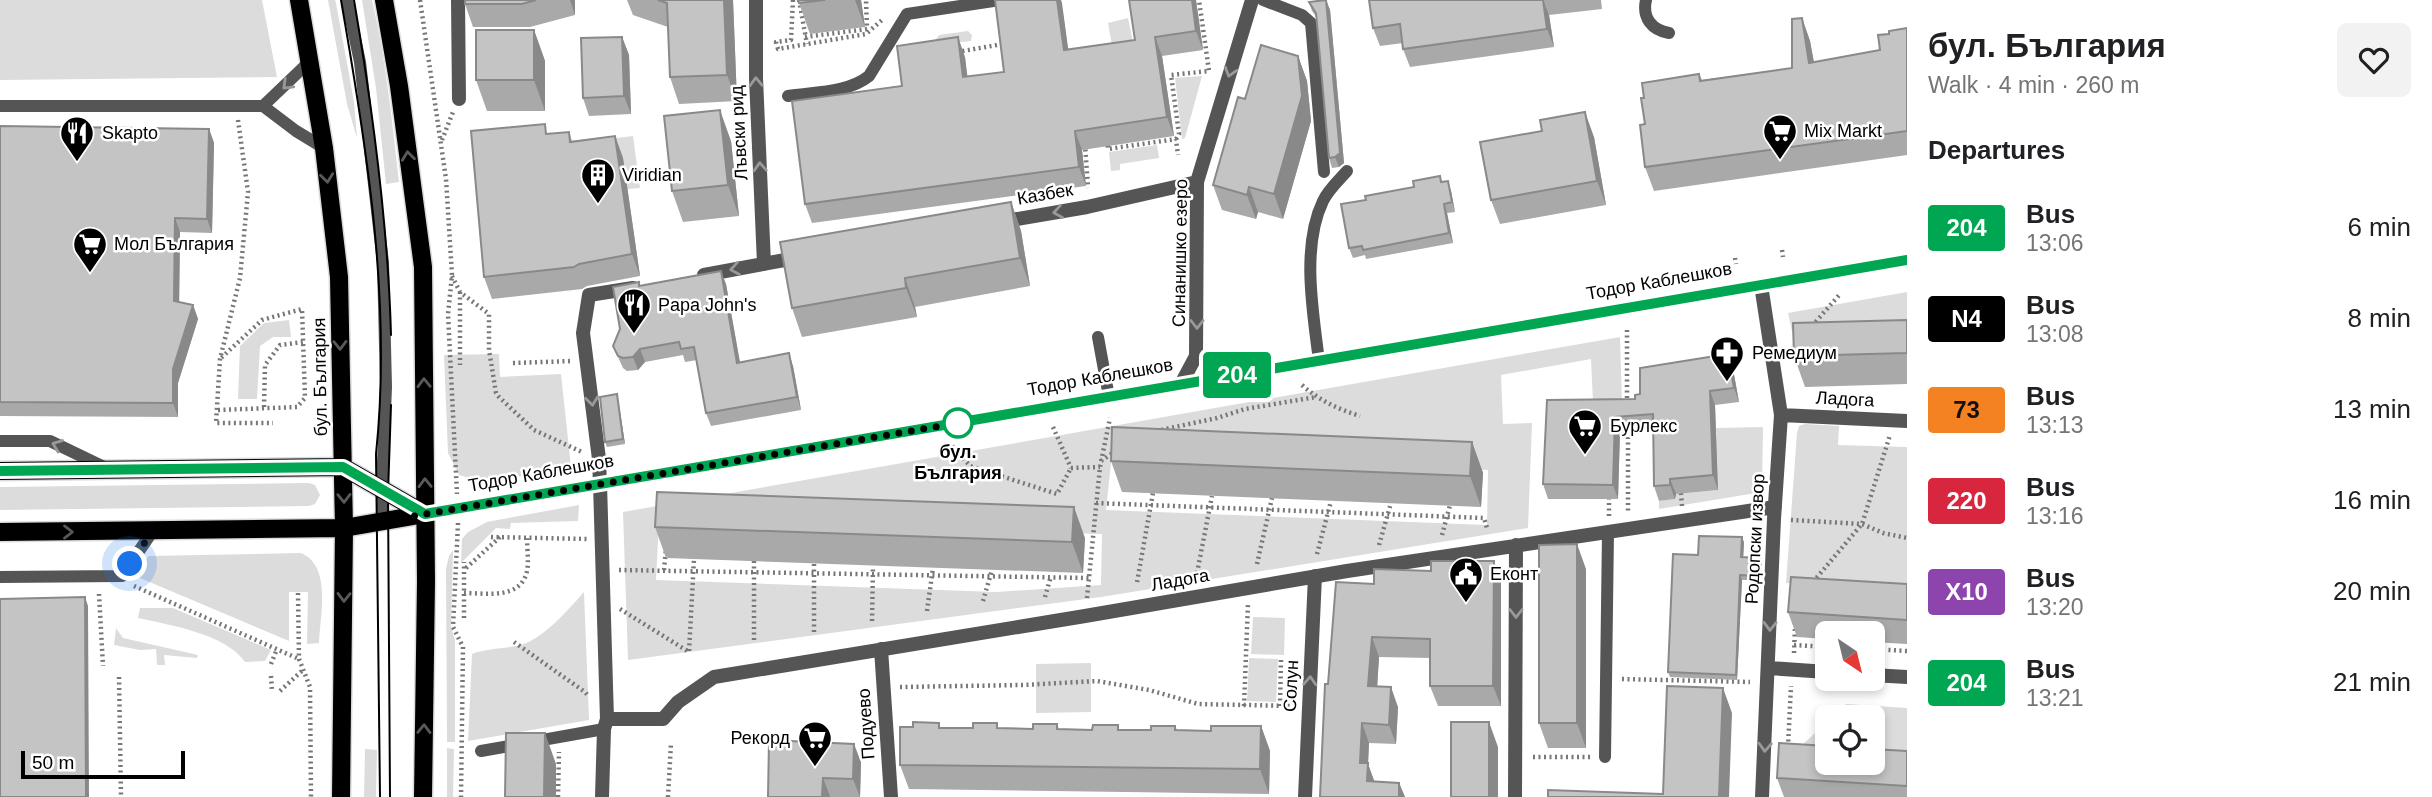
<!DOCTYPE html>
<html lang="en">
<head>
<meta charset="utf-8">
<style>
  :root { --surface:#fff; --page:#f2f2f2; --text:#202124; --muted:#757577 }
  body { margin:0; font-family:Arial,sans-serif; background:var(--page); color:var(--text); height:100vh; display:flex; flex-direction:column; font-size:26px; white-space:nowrap }
  * { box-sizing:border-box; margin:0 }
  p { font-size:23px; color:var(--muted) }
  .icon { flex:none; width:38px; height:38px; fill:none; stroke:currentColor; stroke-width:2; stroke-linecap:round; stroke-linejoin:round }
  .map { position:relative; flex:1; overflow:hidden }
  .drawer { display:flex; flex-direction:column; background:var(--surface); width:525px }
  .drawer>* { flex:none }
  .badge { padding:0 14px; border-radius:5px; font-size:24px; line-height:46px }
  .needle { width:46px; rotate:145deg }
  .buttons { position:absolute; left:1815px; top:621px; display:grid; gap:14px }
  .buttons a { display:grid; place-items:center; width:70px; height:70px; border-radius:10px; background:var(--surface); box-shadow:0 4px 10px #0003; font-size:35px }
  .scale { position:absolute; left:21px; bottom:18px; width:164px; box-sizing:border-box; padding-left:7px; border:4px solid #000; border-top:0; font-size:19px; line-height:24px; white-space:nowrap; color:#000; -webkit-text-stroke:5px #fff; paint-order:stroke }
  .you { position:absolute; width:35px; height:35px; margin:-18px; border:5px solid #fff; border-radius:50%; background:#1a73e8; box-shadow:0 0 0 10px #1a73e833 }
  .map>.badge { position:absolute; translate:-50% -50%; box-shadow:0 0 0 4px #fff }
  h2 { padding:0 21px; font-size:26px; line-height:63px }
  .round { display:grid; place-items:center; flex:none; width:74px; height:74px; border-radius:10px; background:var(--page) }
  .summary { display:flex; align-items:center; justify-content:space-between; height:119px; padding:0 21px }
  h1 { font-size:33px; font-weight:700; line-height:52px }
  ul { padding:0; list-style:none }
  li { display:flex; align-items:center; gap:21px; height:91px; padding:0 21px }
  li div { flex:1 }
  li b { display:block; font-size:26px }
  li em { font-style:normal }
  li .badge { min-width:77px; font-weight:700; text-align:center }
  main { display:flex; flex:1; min-height:0 }
  .map>svg:first-child { display:block }
  .green { fill:#dcdcdc; fill-rule:evenodd }
  .lines { fill:none; stroke-linecap:round; stroke-linejoin:round }
  .primary-casing { stroke:#dbdbdb; stroke-width:21 }
  .path { stroke:#777; stroke-width:4.5; stroke-dasharray:2 3.5; stroke-linecap:butt }
  .lane { stroke:#555; stroke-width:12 }
  .street { stroke:#555; stroke-width:14 }
  .secondary { stroke:#222; stroke-width:14 }
  .primary { stroke:#000; stroke-width:18 }
  .tram { stroke:#000; stroke-width:2 }
  .wall { fill:#a9a9a9 }
  .shaded-wall { fill:#898989 }
  .building { fill:#c4c4c4; stroke:#898989; stroke-width:2 }
  .oneway { stroke:#999 }
  .oneway2 { stroke:#595959 }
  .line-casing { stroke:#fff; stroke-width:16 }
  .line { stroke:#00a651; stroke-width:10 }
  .walk { stroke:#000; stroke-width:7; stroke-dasharray:0 12.6 }
  .stop-dot { fill:#fff; stroke:#00a651; stroke-width:3.5 }
  .labels { text-anchor:middle; stroke-width:5; stroke-linejoin:round; paint-order:stroke }
  .poi-label { font-size:18px; fill:#000; stroke:#fff; text-anchor:start }
  .street-label { font-size:18px; fill:#000; stroke:#fff }
  .stop-label { font-size:18px; font-weight:bold; fill:#000; stroke:#fff }
</style>
</head>
<body>
<main>
<div class="map">
<svg width="1907" height="797" viewBox="0 0 1907 797">
  <rect width="100%" height="100%" fill="#fff"/>
  <path class="green" d="M0 0H262L277 77 0 80Z
    M328 0H335L336 3 354 102 357 138 347 104Z
    M362 0H372C386 60 392 121 399 182L386 184 376 88Z
    M1128 18 1134 47 1113 51 1108 23Z
    M968 31 972 35 971 41 943 44 936 39 939 35Z
    M1202 76 1185 138 1182 139 1175 78Z
    M633 136 640 188 628 189 553 146Z
    M1157 145 1159 158 1120 164V170L1111 171 1109 152Z
    M1907 292V347L1796 350 1788 313Z
    M289 320 291 337H273L260 346 257 399H238L240 346 264 323Z
    M1620 337 1622 403H1593L1591 359 1501 375 1503 424 1532 423 1528 528 1101 597 628 660 623 512ZM1112 454 1488 470 1487 525 1106 510ZM659 521 1102 534 1101 585 996 592 656 580Z
    M499 354 500 377 561 374 571 467C538 472 490 487 459 475L448 453 444 355Z
    M1805 424 1839 426 1838 445 1907 447V589L1786 583 1797 433 1799 426Z
    M1763 427 1762 492 1659 509V501L1675 499 1676 494 1718 490 1716 428Z
    M309 483 315 485 320 495 315 504 309 506 0 510V487Z
    M579 505 578 521 511 523 510 529 496 528 461 563 462 539 468 532 487 522Z
    M453 550 451 627 455 640V742H447L446 569 449 556Z
    M301 553C332 566 320 615 319 643L307 644 308 592H289V641L133 575 149 556Z
    M584 592 589 720 468 741 472 654C488 648 505 649 521 645 543 639 569 609 584 592Z
    M173 608 271 650 265 661 245 662C226 634 170 625 138 618L140 608Z
    M1253 617 1285 618 1284 655 1251 654Z
    M116 628 123 638 198 655 197 658 164 655 165 665H157L156 649 140 650 114 645Z
    M1249 658 1278 659 1276 702 1247 701Z
    M1091 663V712L1036 713V664Z
    M1846 704 1907 708V766L1872 763V718H1832Z
    M1827 722V760L1808 758 1803 744Z
    M447 748 454 749 453 797H447Z
    M365 749 377 750 376 797H364Z"/>
  <g class="lines">
    <g class="primary-casing">
      <path id="primary" d="M299 0 324 148 339 277 344 528 341 797
        M384 0 399 86 423 267 426 581 423 797
        M0 471 343 467 425 514
        M0 532 344 528 425 514"/>
    </g>
    <path class="path" d="M420 0 446 179 452 275 448 314 457 494
      M793 0 791 40 776 42 778 49 866 34 882 20
      M799 0 807 44
      M805 37 867 29 866 0
      M957 52 1003 44
      M238 120 248 192 240 278 220 359 216 423H273
      M1176 139 1179 134 1171 75 1209 71 1199 0
      M442 140 453 112
      M1107 140 1108 149 1176 139 1178 155
      M1085 144 1088 188
      M1782 250 1783 257
      M1735 258 1736 264
      M452 276 460 292 489 314V350L496 393 499 397 534 430 582 452
      M460 292V365
      M1812 326 1841 293
      M1627 330V404
      M513 363 572 361
      M1302 385C1320 401 1338 409 1360 416
      M264 407 265 365 280 345 303 342
      M218 410 297 407 305 398 302 309 262 320 221 358
      M1628 426V512
      M1053 427 1071 468
      M1156 431 1217 418 1245 409 1316 397
      M952 446 970 466 1057 494 1071 468
      M1101 461 1114 452
      M1071 468 1100 467
      M1681 493 1682 506
      M1096 503 1484 518 1487 528
      M1609 516V499
      M1791 520 1862 524 1883 533 1907 538
      M458 523 453 627 463 647 461 797
      M1442 535 1450 505
      M491 537 587 539
      M1379 545 1391 503
      M1317 554 1331 501
      M754 561V643
      M1257 564 1272 498
      M466 568 500 537
      M619 570 1089 578
      M664 570 666 549
      M1197 573 1212 496
      M1137 582 1153 493
      M1813 582 1862 524 1890 435
      M134 586 299 659
      M298 593 299 659 310 687 311 797
      M464 593C486 593 521 600 527 571 529 561 527 548 527 538
      M99 594 103 666
      M1045 597 1051 576
      M1087 598 1100 467 1110 418
      M983 601 992 570
      M620 609 689 652 694 559
      M927 611 933 568
      M464 618V562
      M872 621 873 566
      M814 632V564
      M514 642 585 692 589 697
      M1794 645 1827 647
      M1872 649 1907 651
      M1794 653 1795 627
      M271 664 277 649
      M271 676 272 691
      M119 677 121 797
      M1622 679 1750 682
      M900 687 1023 685 1097 681 1149 690 1198 704 1294 706
      M280 691 304 669
      M1244 706 1248 603
      M1280 706 1281 658
      M1788 747 1791 686
      M1533 757H1590
      M558 797 559 752
      M668 797 671 743"/>
    <path class="lane" d="M347 0 360 62 383 263 386 387 382 486 383 522
      M1263 0 1302 15 1311 23 1324 172
      M1646 0C1642 18 1652 30 1669 33
      M788 96C814 92 848 93 869 76L907 14 1000 0
      M0 106H263L296 131 324 148
      M263 106 309 62
      M1098 337 1109 397
      M1319 361C1313 312 1301 247 1323 201 1328 190 1339 180 1347 171
      M0 441H50L106 468
      M0 577 122 576 152 532
      M481 751 604 729
      M1605 757 1608 532"/>
    <path class="street" d="M458 0 459 99
      M756 0V78L764 264
      M1000 222 1087 207 1197 182
      M704 275 801 257
      M1761 285 1781 415 1774 519 1762 797
      M1181 384 1196 356 1197 182 1252 0
      M1781 415 1907 421
      M881 649 891 797
      M1769 668 1827 672
      M1872 675 1907 677
      M607 719H663L678 702 714 677 1085 616 1347 571 1775 507
      M602 797 604 729 607 719 600 484 599 459 583 333 589 295 633 288
      M1305 797 1315 576
      M1515 797 1516 545"/>
    <path class="secondary" d="M425 514 1907 260"/>
    <use href="#primary" class="primary"/>
    <path class="tram" d="M341 0C367 149 392 303 376 454L380 797
      M354 0C373 111 388 223 391 335
      M390 797 388 493 391 405"/>
  </g>
  <path class="wall" d="M465 0H575V15L530 27H473L465 4Z
    M627 0H733L737 101 679 104 670 77 668 27 633 15Z
    M798 0H861L865 27 810 34Z
    M995 0H1061L1068 50 1135 40 1196 0 1203 50 1162 56 1174 136 1082 150 1086 186 812 223 805 204 902 86 965 57 967 77 1004 72Z
    M1326 0 1330 10 1344 163 1339 167 1332 168 1329 158 1317 18 1312 11 1309 2Z
    M1369 0H1601L1602 9 1549 15 1554 47 1410 67 1403 49V43L1380 46 1373 28Z
    M1802 18 1810 41 1814 62 1880 50 1889 34 1907 28V155L1654 191 1645 167 1644 98 1699 74 1702 80 1792 68Z
    M534 30 545 61V111H487L476 80Z
    M622 37 629 55 631 114 589 116 583 98Z
    M1298 56 1307 81 1311 121 1283 219 1258 212 1256 219 1222 210 1213 185 1245 99Z
    M0 126 209 129 214 143 212 233 180 232 179 302 193 305 198 319 178 383V417L0 416Z
    M569 132 572 141 615 136 623 158 640 276 587 286 582 289 492 299 484 277 549 134Z
    M1594 137 1606 205 1500 224 1491 200Z
    M731 141 739 216 683 222 672 191Z
    M1442 182 1451 191 1455 212 1447 213 1453 243 1366 259 1365 255 1353 258 1349 248 1366 200Z
    M1011 202 1021 231 1030 286 915 307 917 317 802 337 792 308Z
    M639 282 640 286 726 284 740 362 793 366 801 410 711 426 706 413 697 360 685 362 683 355 645 362 638 370 627 371 623 368 613 346Z
    M1907 320V384L1805 387 1794 356Z
    M1728 354 1733 369 1739 402 1715 405 1718 490 1676 494 1675 499 1659 501 1654 486 1653 429 1620 431 1618 499H1548L1543 484 1547 400 1635 399 1640 394Z
    M618 399 625 444 607 447 605 442Z
    M1472 442 1483 473 1481 507 1122 492 1111 461Z
    M655 527 1085 538 1083 573 666 558Z
    M1744 542 1743 557 1761 558 1762 563 1761 580H1742L1737 680 1670 677 1668 672 1698 555Z
    M1494 561 1501 581V706H1438L1430 686V658L1379 657 1377 687 1398 707 1396 744 1369 743 1368 764 1374 781 1399 783 1405 797H1320L1328 684 1374 584 1431 571Z
    M1586 569V748H1548L1539 723Z
    M1907 584V644L1872 642V634H1827V639L1797 637 1788 612Z
    M1057 724 1059 729 1119 730H1151L1175 726 1177 730 1211 731 1261 726 1270 751 1269 794 909 789 900 765 913 727 1033 729Z
    M1907 751V797H1784L1777 778Z
    M861 762 860 797H768Z"/>
  <path class="shaded-wall" d="M570 0H575V15Z
    M724 0H733L737 101 727 75Z
    M855 0H861L865 27Z
    M1057 0H1061L1062 3 1071 70 1064 50Z
    M1192 0H1196L1203 50 1196 31Z
    M1326 0 1330 10 1344 163 1339 167 1335 157Z
    M1543 0 1549 15 1554 47 1547 29Z
    M1802 18 1810 41 1818 86 1809 63Z
    M534 30 545 61V111L534 80Z
    M622 37 629 55 631 114 624 96Z
    M958 37 965 57 970 97 963 77Z
    M1155 37 1162 56 1174 136 1167 117Z
    M1298 56 1307 81 1311 121 1283 219 1274 194Z
    M720 110 731 141 739 216 728 185Z
    M1585 112 1594 137 1606 205 1597 181Z
    M209 129 214 143 212 233 207 219Z
    M1075 131 1082 150 1086 186 1079 167Z
    M615 136 623 158 640 276 632 254Z
    M1448 181 1451 191 1455 212 1452 202Z
    M1249 187 1258 212 1256 219 1247 195Z
    M1011 202 1021 231 1030 286 1020 258Z
    M1444 204 1447 213 1453 243 1449 233Z
    M175 218 180 232 179 315 174 301Z
    M721 271 726 284 742 375 737 363Z
    M905 278 915 307 917 317 906 288Z
    M193 305 198 319 178 383V417L173 403V369Z
    M640 349 645 362 638 370 633 357Z
    M789 353 793 366 801 410 797 397Z
    M1728 354 1733 369 1739 402 1734 388Z
    M1710 391 1715 405 1718 490 1713 475Z
    M617 394 618 399 625 444 623 439Z
    M1615 417 1620 431 1618 499 1613 485Z
    M1472 442 1483 473 1481 507 1470 476Z
    M1670 479 1676 494 1675 499 1670 485Z
    M1074 507 1085 538 1083 573 1072 542Z
    M1742 537 1744 542 1743 562 1741 557Z
    M1577 544 1586 569V748L1577 723Z
    M1761 558 1762 563 1761 580 1759 576Z
    M1494 561 1501 581V706L1493 686Z
    M1740 575 1742 580 1737 680 1736 675Z
    M85 597 88 606 89 797H86Z
    M1372 637 1379 657 1376 706 1368 686Z
    M1391 687 1398 707 1396 744 1389 725Z
    M1723 688 1732 713 1729 797H1719Z
    M1489 722 1498 747V797H1489Z
    M1362 723 1369 743 1368 764 1375 783 1372 797 1360 763Z
    M1261 726 1270 751 1269 794 1260 769Z
    M545 733 556 764V797H544Z
    M854 744 861 762 860 797 853 779Z
    M823 778 830 796V797H822Z
    M1399 783 1405 797H1399Z"/>
  <path class="building" d="M465 0H536L522 4H465Z
    M658 0H724L727 75 670 77 667 3Z
    M798 0H825L799 3Z
    M995 0H1057L1064 50 1135 40 1129 0H1192L1196 31 1155 37 1167 117 1075 131 1079 167 805 204 792 101 902 86 897 46 958 37 963 77 1004 72Z
    M1326 0 1340 153 1335 157 1329 158 1316 13 1309 2Z
    M1369 0H1543L1547 29 1403 49 1400 24 1373 28Z
    M1802 18 1809 63 1880 50 1878 35 1889 34V31L1907 28V131L1645 167 1640 125 1645 124 1641 98H1644L1642 83 1699 74 1700 81 1792 68V19Z
    M476 30H534V80H476Z
    M622 37 624 96 583 98 581 38Z
    M1261 45 1298 56 1302 96 1274 194 1249 187 1247 195 1213 185 1238 97 1245 99Z
    M720 110 728 185 672 191 664 116Z
    M1585 112 1597 181 1491 200 1480 142 1542 131 1540 120Z
    M545 124 546 134 569 132 570 142 615 136 632 254 579 264 574 267 484 277 471 131Z
    M0 126 209 129 207 219 175 218 174 301 193 305 173 369V403L0 402Z
    M1440 176 1441 182 1448 181 1452 202 1444 204 1449 233 1363 250 1362 246 1349 248 1341 204 1366 200 1365 196 1414 187 1413 181Z
    M1011 202 1020 258 905 278 906 288 792 308 780 242Z
    M721 271 737 363 789 353 797 397 706 413 694 347 681 349 679 342 640 349 633 357 623 358 618 356 613 346 620 329 613 287 639 282V286Z
    M1907 320V353L1794 356 1793 323Z
    M1728 354 1734 388 1710 391 1713 475 1670 479V485L1654 486 1653 414 1615 417 1613 485 1543 484 1547 400 1635 399V395L1640 394V368Z
    M617 394 623 439 605 442 600 397Z
    M1112 427 1472 442 1470 476 1111 461Z
    M657 492 1074 507 1072 542 655 527Z
    M1699 536 1742 537 1741 557 1761 558 1759 576 1740 575 1736 675 1668 672 1673 554 1698 555Z
    M1577 544V723H1539V545Z
    M1431 561H1494L1493 686H1430V639L1372 637 1368 686 1391 687 1389 725 1362 723 1360 763H1368L1367 781 1399 783V797H1320L1325 684H1328L1336 582 1374 584V569L1431 571Z
    M1791 577 1907 584V620L1788 612Z
    M85 597 86 797H0V599Z
    M1667 686 1723 688 1719 797H1548V790L1663 794Z
    M913 722 939 723V728H973V723H997V728L1033 729V724H1057V729L1092 730 1093 725H1118V730H1151V726H1175V730L1211 731V726H1261L1260 769 900 765V727H913Z
    M1451 722H1489V797H1451Z
    M506 733H545L544 797H505Z
    M769 740 854 744 853 779 823 778 822 797H768Z
    M1779 743 1827 746V763H1872V749L1907 751V786L1777 778Z"/>
  <defs><path id="oneway-chevron" d="M-2-3.5L2.5 0L-2 3.5" fill="none" stroke-width="1.6" stroke-linecap="round" stroke-linejoin="round" transform="scale(1.75)"/></defs>
  <g class="oneway">
    <use href="#oneway-chevron" transform="translate(1230 72) rotate(107)"/>
    <use href="#oneway-chevron" transform="translate(756 82) rotate(-92)"/>
    <use href="#oneway-chevron" transform="translate(287 85) rotate(136)"/>
    <use href="#oneway-chevron" transform="translate(760 167) rotate(-93)"/>
    <use href="#oneway-chevron" transform="translate(1058 212) rotate(170)"/>
    <use href="#oneway-chevron" transform="translate(735 269) rotate(170)"/>
    <use href="#oneway-chevron" transform="translate(1197 324) rotate(90)"/>
    <use href="#oneway-chevron" transform="translate(592 401) rotate(83)"/>
    <use href="#oneway-chevron" transform="translate(57 445) rotate(-159)"/>
    <use href="#oneway-chevron" transform="translate(1516 613) rotate(90)"/>
    <use href="#oneway-chevron" transform="translate(1770 626) rotate(91)"/>
    <use href="#oneway-chevron" transform="translate(1310 681) rotate(-87)"/>
    <use href="#oneway-chevron" transform="translate(1765 747) rotate(93)"/>
  </g>
  <g class="oneway2">
    <use href="#oneway-chevron" transform="translate(408 156) rotate(-97)"/>
    <use href="#oneway-chevron" transform="translate(327 178) rotate(83)"/>
    <use href="#oneway-chevron" transform="translate(340 345) rotate(89)"/>
    <use href="#oneway-chevron" transform="translate(424 383) rotate(-91)"/>
    <use href="#oneway-chevron" transform="translate(425 483) rotate(-91)"/>
    <use href="#oneway-chevron" transform="translate(344 498) rotate(89)"/>
    <use href="#oneway-chevron" transform="translate(68 532)"/>
    <use href="#oneway-chevron" transform="translate(344 597) rotate(91)"/>
    <use href="#oneway-chevron" transform="translate(424 729) rotate(-89)"/>
  </g>
  <g class="lines">
    <g class="line-casing">
      <path id="line" d="M0 471 343 467 425 514 1907 260"/>
    </g>
    <use href="#line" class="line"/>
    <path class="walk" d="M130 564 152 532 344 528 958 423"/>
  </g>
  <defs>
    <g id="supermarket-pin" transform="scale(1.75)"><path d="M0 17L-7.5 6A9.5 9.5 0 1 1 7.5 6Z" fill="#000" stroke="#fff"/><path d="M-6-5.5h2.5l.6 2H6L4.5 2H-2.5L-4.4-4H-6ZM-1.5 3.2a1.3 1.3 0 1 0 .1 0ZM3 3.2a1.3 1.3 0 1 0 .1 0Z" fill="#fff"/></g>
    <g id="restaurant-pin" transform="scale(1.75)"><path d="M0 17L-7.5 6A9.5 9.5 0 1 1 7.5 6Z" fill="#000" stroke="#fff"/><path d="M-5-6h1v4h1v-4h1v4h1v-4h1v5L-1.5 .5V6h-2V.5L-5-1ZM5-6V6H3V1.5H1.5Q1.5-4 5-6Z" fill="#fff"/></g>
    <g id="building-pin" transform="scale(1.75)"><path d="M0 17L-7.5 6A9.5 9.5 0 1 1 7.5 6Z" fill="#000" stroke="#fff"/><path d="M-4-6H4V6H1V3H-1V6H-4ZM-2.5-4.3h1.7v1.8h-1.7ZM.8-4.3h1.7v1.8H.8ZM-2.5-1h1.7V.8h-1.7ZM.8-1h1.7V.8H.8Z" fill="#fff"/></g>
    <g id="pharmacy-pin" transform="scale(1.75)"><path d="M0 17L-7.5 6A9.5 9.5 0 1 1 7.5 6Z" fill="#000" stroke="#fff"/><path d="M-2-6h4v4h4v4h-4v4h-4v-4h-4v-4h4Z" fill="#fff"/></g>
    <g id="civic-pin" transform="scale(1.75)"><path d="M0 17L-7.5 6A9.5 9.5 0 1 1 7.5 6Z" fill="#000" stroke="#fff"/><path d="M-.6-6.5H3V-4.5H.6V-3L4-1V1h2V6H-6V1h2V-1L-.6-3ZM-1.2 2.5V6h2.4V2.5Z" fill="#fff"/></g>
  </defs>
  <g fill-rule="evenodd">
    <use href="#supermarket-pin" x="1780" y="131"/>
    <use href="#restaurant-pin" x="77" y="133"/>
    <use href="#building-pin" x="598" y="175"/>
    <use href="#supermarket-pin" x="90" y="244"/>
    <use href="#restaurant-pin" x="634" y="305"/>
    <use href="#pharmacy-pin" x="1727" y="353"/>
    <use href="#supermarket-pin" x="1585" y="426"/>
    <use href="#civic-pin" x="1466" y="574"/>
    <use href="#supermarket-pin" x="815" y="738"/>
  </g>
  <circle class="stop-dot" cx="958" cy="423" r="14"/>
  <g class="labels">
    <g class="poi-label">
      <text x="1804" y="137">Mix Markt</text>
      <text x="102" y="139">Skapto</text>
      <text x="622" y="181">Viridian</text>
      <text x="114" y="250">Мол България</text>
      <text x="658" y="311">Papa John's</text>
      <text x="1752" y="359">Ремедиум</text>
      <text x="1610" y="432">Бурлекс</text>
      <text x="1490" y="580">Еконт</text>
      <text x="790" y="744" text-anchor="end">Рекорд</text>
    </g>
    <g class="street-label">
      <text transform="translate(739 133) rotate(-93)" y="6">Лъвски рид</text>
      <text transform="translate(1045 194) rotate(-10)" y="6">Казбек</text>
      <text transform="translate(1180 253) rotate(-89)" y="6">Синанишко езеро</text>
      <text transform="translate(1659 281) rotate(-10)" y="6">Тодор Каблешков</text>
      <text transform="translate(320 377) rotate(-91)" y="6">бул. България</text>
      <text transform="translate(1100 377) rotate(-10)" y="6">Тодор Каблешков</text>
      <text transform="translate(1845 399) rotate(3)" y="6">Ладога</text>
      <text transform="translate(541 473) rotate(-10)" y="6">Тодор Каблешков</text>
      <text transform="translate(1755 539) rotate(-87)" y="6">Родопски извор</text>
      <text transform="translate(1180 580) rotate(-10)" y="6">Ладога</text>
      <text transform="translate(1291 686) rotate(-87)" y="6">Солун</text>
      <text transform="translate(866 724) rotate(-94)" y="6">Подуево</text>
    </g>
    <g class="stop-label">
      <text x="958" y="458">бул.<tspan x="958" dy="21">България</tspan></text>
    </g>
  </g>
</svg>
<div class="buttons">
<a><svg class="needle" viewBox="-14 -14 28 28"><path d="M0-13l5 13h-10z" fill="#e53935"/><path d="M0 13l5-13h-10z" fill="#757577"/></svg></a>
<a><svg class="icon" aria-label="locate" viewBox="0 0 24 24"><circle cx="12" cy="12" r="6"/><path d="M12 2v4M12 18v4M2 12h4M18 12h4"/></svg></a>
</div>
<div class="scale">50 m</div>
<div class="you" style="left:130px;top:564px"></div>
<b class="badge" style="left:1237px;top:375px;background:#00a651;color:#fff">204</b>
</div>
<section class="drawer">
<div class="summary"><div><h1>бул. България</h1><p>Walk · 4 min · 260 m</p></div><a class="round"><svg class="icon" aria-label="heart" viewBox="0 0 24 24"><path d="M12 20l-8-8c-3-5 5-10 8-4 3-6 11-1 8 4z"/></svg></a></div>
<h2>Departures</h2>
<ul>
<li><span class="badge" style="background:#00a651;color:#fff">204</span><div><b>Bus</b><p>13:06</p></div><em>6 min</em></li>
<li><span class="badge" style="background:#000;color:#fff">N4</span><div><b>Bus</b><p>13:08</p></div><em>8 min</em></li>
<li><span class="badge" style="background:#f58220;color:#111">73</span><div><b>Bus</b><p>13:13</p></div><em>13 min</em></li>
<li><span class="badge" style="background:#d7263d;color:#fff">220</span><div><b>Bus</b><p>13:16</p></div><em>16 min</em></li>
<li><span class="badge" style="background:#8e44ad;color:#fff">Х10</span><div><b>Bus</b><p>13:20</p></div><em>20 min</em></li>
<li><span class="badge" style="background:#00a651;color:#fff">204</span><div><b>Bus</b><p>13:21</p></div><em>21 min</em></li>
</ul>
</section>
</main>
</body>
</html>
